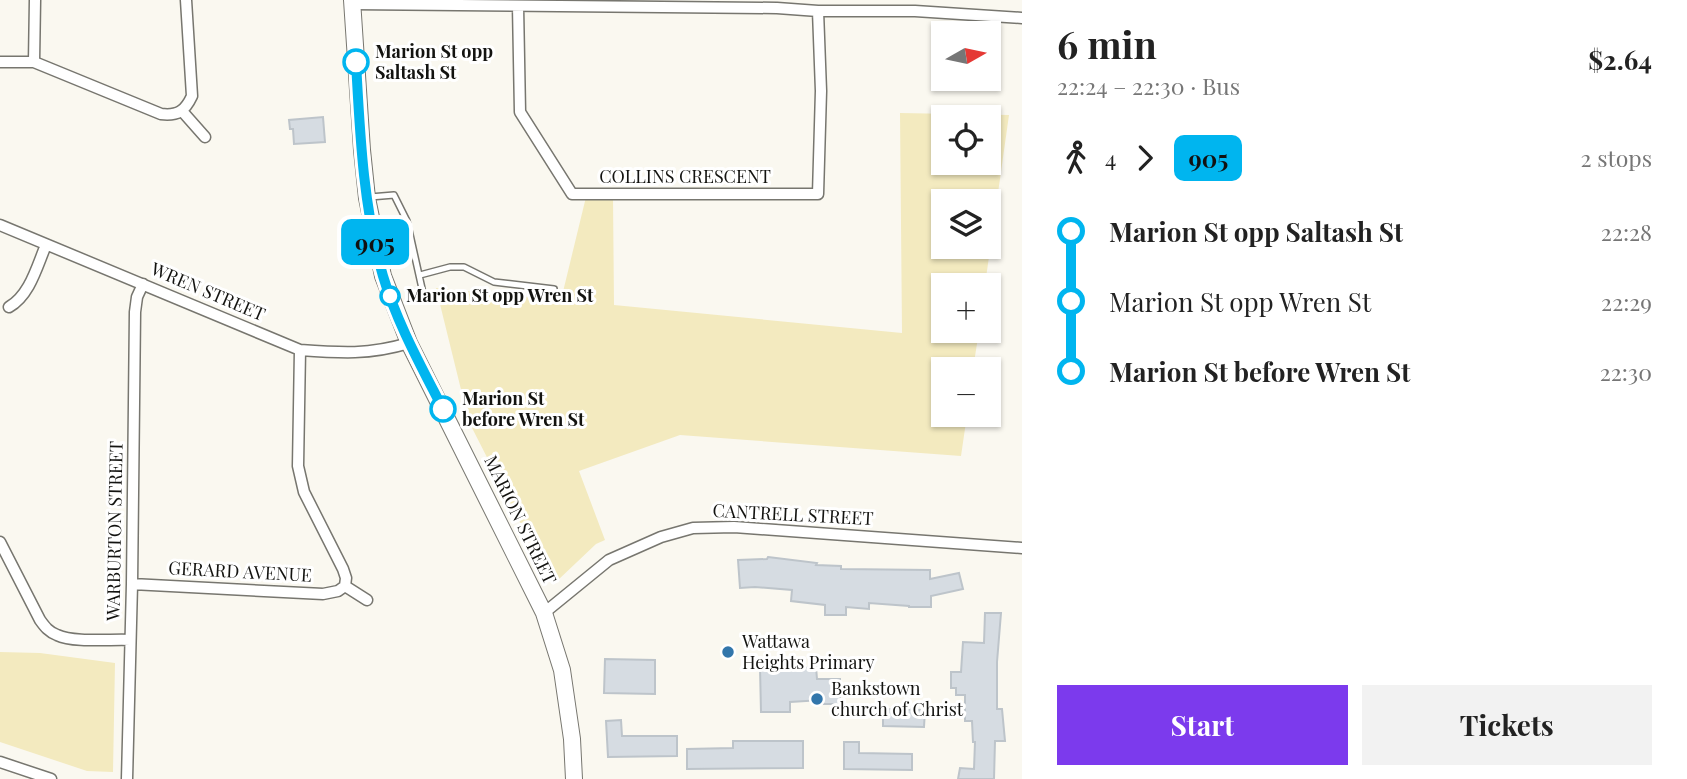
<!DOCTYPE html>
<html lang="en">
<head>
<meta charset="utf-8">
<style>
  :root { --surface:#fff; --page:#f2f2f2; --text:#222; --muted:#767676; --accent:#7c3aed }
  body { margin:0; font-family:"Playfair Display",serif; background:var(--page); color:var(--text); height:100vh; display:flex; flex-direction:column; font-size:26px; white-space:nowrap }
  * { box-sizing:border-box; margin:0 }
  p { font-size:23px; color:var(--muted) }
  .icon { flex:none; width:38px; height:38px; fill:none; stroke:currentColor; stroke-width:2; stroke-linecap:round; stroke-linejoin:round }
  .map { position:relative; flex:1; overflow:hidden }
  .side { display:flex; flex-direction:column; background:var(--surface); width:665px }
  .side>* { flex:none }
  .badge { padding:0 14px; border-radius:10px; font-size:24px; line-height:46px }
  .needle { width:46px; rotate:81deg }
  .controls { position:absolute; left:931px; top:21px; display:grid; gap:14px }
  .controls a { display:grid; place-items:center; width:70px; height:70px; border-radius:0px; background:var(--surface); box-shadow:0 2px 5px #0004; font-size:35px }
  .map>.badge { position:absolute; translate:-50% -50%; box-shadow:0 0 0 4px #fff }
  .legs { display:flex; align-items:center; gap:10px; height:77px; padding:0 35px; font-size:23px }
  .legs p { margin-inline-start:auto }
  .headline { display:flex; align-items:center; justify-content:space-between; height:119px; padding:0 35px }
  h1 { font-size:38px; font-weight:700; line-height:52px }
  .button { display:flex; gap:14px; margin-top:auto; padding:14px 35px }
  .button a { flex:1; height:80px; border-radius:0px; background:var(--accent); color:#fff; font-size:28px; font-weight:700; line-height:80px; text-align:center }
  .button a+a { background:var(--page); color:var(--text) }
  ul { padding:0 35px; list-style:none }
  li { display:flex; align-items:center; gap:24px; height:70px; font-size:26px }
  li i { display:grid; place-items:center; width:10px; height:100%; margin:0 9px; background:currentColor }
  li i::after { content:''; width:18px; height:18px; margin:-9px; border:5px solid; border-radius:50%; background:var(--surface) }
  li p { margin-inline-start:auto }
  li:first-child i { background:linear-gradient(#0000 50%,currentColor 0) }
  li:last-child i { background:linear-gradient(currentColor 50%,#0000 0) }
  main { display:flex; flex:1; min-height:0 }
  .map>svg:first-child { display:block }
  .green { fill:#f3eabf; fill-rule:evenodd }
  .building { fill:#d6dce2; stroke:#bdc4ca; stroke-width:2 }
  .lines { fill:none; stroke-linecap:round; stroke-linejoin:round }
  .lane-casing { stroke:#77766f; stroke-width:8 }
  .street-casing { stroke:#77766f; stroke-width:13 }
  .secondary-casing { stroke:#77766f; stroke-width:18 }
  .lane { stroke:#fff; stroke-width:5 }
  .street { stroke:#fff; stroke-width:10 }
  .secondary { stroke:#fff; stroke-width:16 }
  .line-1-casing { stroke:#fff; stroke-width:16 }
  .line-1 { stroke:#00b5ef; stroke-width:10 }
  .stop-1-dot { fill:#fff; stroke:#00b5ef; stroke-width:3.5 }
  .poi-dot { fill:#3276ab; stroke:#fff; stroke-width:2.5 }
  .labels { text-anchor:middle; stroke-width:6; stroke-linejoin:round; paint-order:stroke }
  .stop-label { font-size:18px; font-weight:bold; fill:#131310; stroke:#fff; text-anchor:start }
  .street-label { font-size:18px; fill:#131310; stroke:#fff }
  .poi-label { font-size:18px; fill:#131310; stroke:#fff; text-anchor:start }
</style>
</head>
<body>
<main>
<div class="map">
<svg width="1022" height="779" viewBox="0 0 1022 779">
  <rect width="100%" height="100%" fill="#faf8f0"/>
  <path class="green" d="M900 113 1009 115 985 285H943V331H979L973 369H943V415H967L961 456 680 435 579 471 605 540 596 544 557 581 549 579 469 422 436 288 561 300 586 197H613L614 305 902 333ZM943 117H989V163H943ZM943 201H989V247H943Z
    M0 652 40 653 115 663 113 772 87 771 0 742Z"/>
  <path class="building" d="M323 117 325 142 294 144 293 129H290L289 120Z
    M768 557 817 563 816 565 841 566V569L930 570V579L959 573 963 589 931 596V607H909V606L869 603V609L846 607V615H825V605L791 601 792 590 755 587 740 588 738 560 767 559Z
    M985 613H1001L997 662V709H1002L1005 741H995L994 779H958L960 768 974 769 975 742H973L972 721H965V695H956V688H951V672H961L963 642 984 643Z
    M605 659 655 660V694L604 693Z
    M789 667V669L816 667 817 679H840V704H822V700L790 702V712H761L760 668Z
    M883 709 925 710 924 727 883 726Z
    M621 720 622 736H677V756L608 757 606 721Z
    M733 741H803V768L687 769V749L733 748Z
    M844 742H859V753L912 754V770L844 769Z"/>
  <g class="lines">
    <g class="lane-casing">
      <path id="lane" d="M370 197 394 195 407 221 423 293
        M420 275 450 267H464L494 282 554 289"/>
    </g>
    <g class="street-casing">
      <path id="street" d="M353 4 777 8 818 11H915L1022 18
        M518 6 520 112 572 194H818L821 91 818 11
        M0 62H34L161 114C178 116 185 111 192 96L186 0
        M34 62 35 0
        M182 111 205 137
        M0 225 300 350C341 353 369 355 409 343
        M9 307C30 295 37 266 46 245
        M0 542 40 620C45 627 49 632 57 635 74 643 111 639 130 640
        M132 584 323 594 338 591 345 586 346 578 343 569 304 492 298 466 300 350
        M345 586 367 600
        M544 613 609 560 661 537 693 528 734 527 1022 548
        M0 762 51 779
        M127 779 132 584 135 312 137 297 143 284"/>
    </g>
    <g class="secondary-casing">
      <path id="secondary" d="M352 0 362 150 367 198 383 276 409 343 544 613 562 670 572 739 574 779"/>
    </g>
    <use href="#lane" class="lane"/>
    <use href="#street" class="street"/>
    <use href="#secondary" class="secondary"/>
  </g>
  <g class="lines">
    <g class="line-1-casing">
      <path id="line-1" d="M356 62C360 134 363 207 383 276 397 323 421 366 443 409"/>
    </g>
    <use href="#line-1" class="line-1"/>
  </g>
  <g class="stop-1-dot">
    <circle cx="356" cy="62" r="12"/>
    <circle cx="390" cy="296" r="9"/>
    <circle cx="443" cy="409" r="12"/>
  </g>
  <g class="poi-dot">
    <circle cx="728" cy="652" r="7"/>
    <circle cx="817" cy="699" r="7"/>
  </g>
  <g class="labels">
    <g class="stop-label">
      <text x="375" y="58">Marion St opp<tspan x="375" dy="21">Saltash St</tspan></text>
      <text x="406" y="302">Marion St opp Wren St</text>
      <text x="462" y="405">Marion St<tspan x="462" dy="21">before Wren St</tspan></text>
    </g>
    <g class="street-label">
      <text x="685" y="183">COLLINS CRESCENT</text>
      <text transform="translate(208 292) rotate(23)" y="6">WREN STREET</text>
      <text transform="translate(793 515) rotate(3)" y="6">CANTRELL STREET</text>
      <text transform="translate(520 520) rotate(64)" y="6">MARION STREET</text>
      <text transform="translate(115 531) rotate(-89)" y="6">WARBURTON STREET</text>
      <text transform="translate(240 572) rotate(3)" y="6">GERARD AVENUE</text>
    </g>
    <g class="poi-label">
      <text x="742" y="648">Wattawa<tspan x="742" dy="21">Heights Primary</tspan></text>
      <text x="831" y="695">Bankstown<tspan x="831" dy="21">church of Christ</tspan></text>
    </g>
  </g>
</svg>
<div class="controls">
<a><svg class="needle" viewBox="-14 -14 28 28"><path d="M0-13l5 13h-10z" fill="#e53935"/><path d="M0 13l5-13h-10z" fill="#767676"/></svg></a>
<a><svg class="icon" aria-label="locate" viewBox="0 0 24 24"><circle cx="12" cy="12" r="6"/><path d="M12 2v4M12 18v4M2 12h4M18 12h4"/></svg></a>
<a><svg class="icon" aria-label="layers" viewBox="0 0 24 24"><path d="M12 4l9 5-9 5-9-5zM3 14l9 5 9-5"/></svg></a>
<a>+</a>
<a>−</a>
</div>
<b class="badge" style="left:375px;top:242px;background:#00b5ef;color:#111">905</b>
</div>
<section class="side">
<div class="headline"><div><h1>6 min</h1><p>22:24 – 22:30 · Bus</p></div><b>$2.64</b></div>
<div class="legs"><svg class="icon" aria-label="walk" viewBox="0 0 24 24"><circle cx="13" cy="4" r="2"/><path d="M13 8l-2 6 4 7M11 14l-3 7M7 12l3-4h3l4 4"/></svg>4<svg class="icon" aria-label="forward" viewBox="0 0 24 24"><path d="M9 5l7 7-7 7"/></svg><b class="badge" style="background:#00b5ef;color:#111">905</b><p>2 stops</p></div>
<ul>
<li><i style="color:#00b5ef"></i><b>Marion St opp Saltash St</b><p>22:28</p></li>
<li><i style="color:#00b5ef"></i><span>Marion St opp Wren St</span><p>22:29</p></li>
<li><i style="color:#00b5ef"></i><b>Marion St before Wren St</b><p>22:30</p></li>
</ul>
<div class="button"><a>Start</a><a>Tickets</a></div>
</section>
</main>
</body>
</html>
